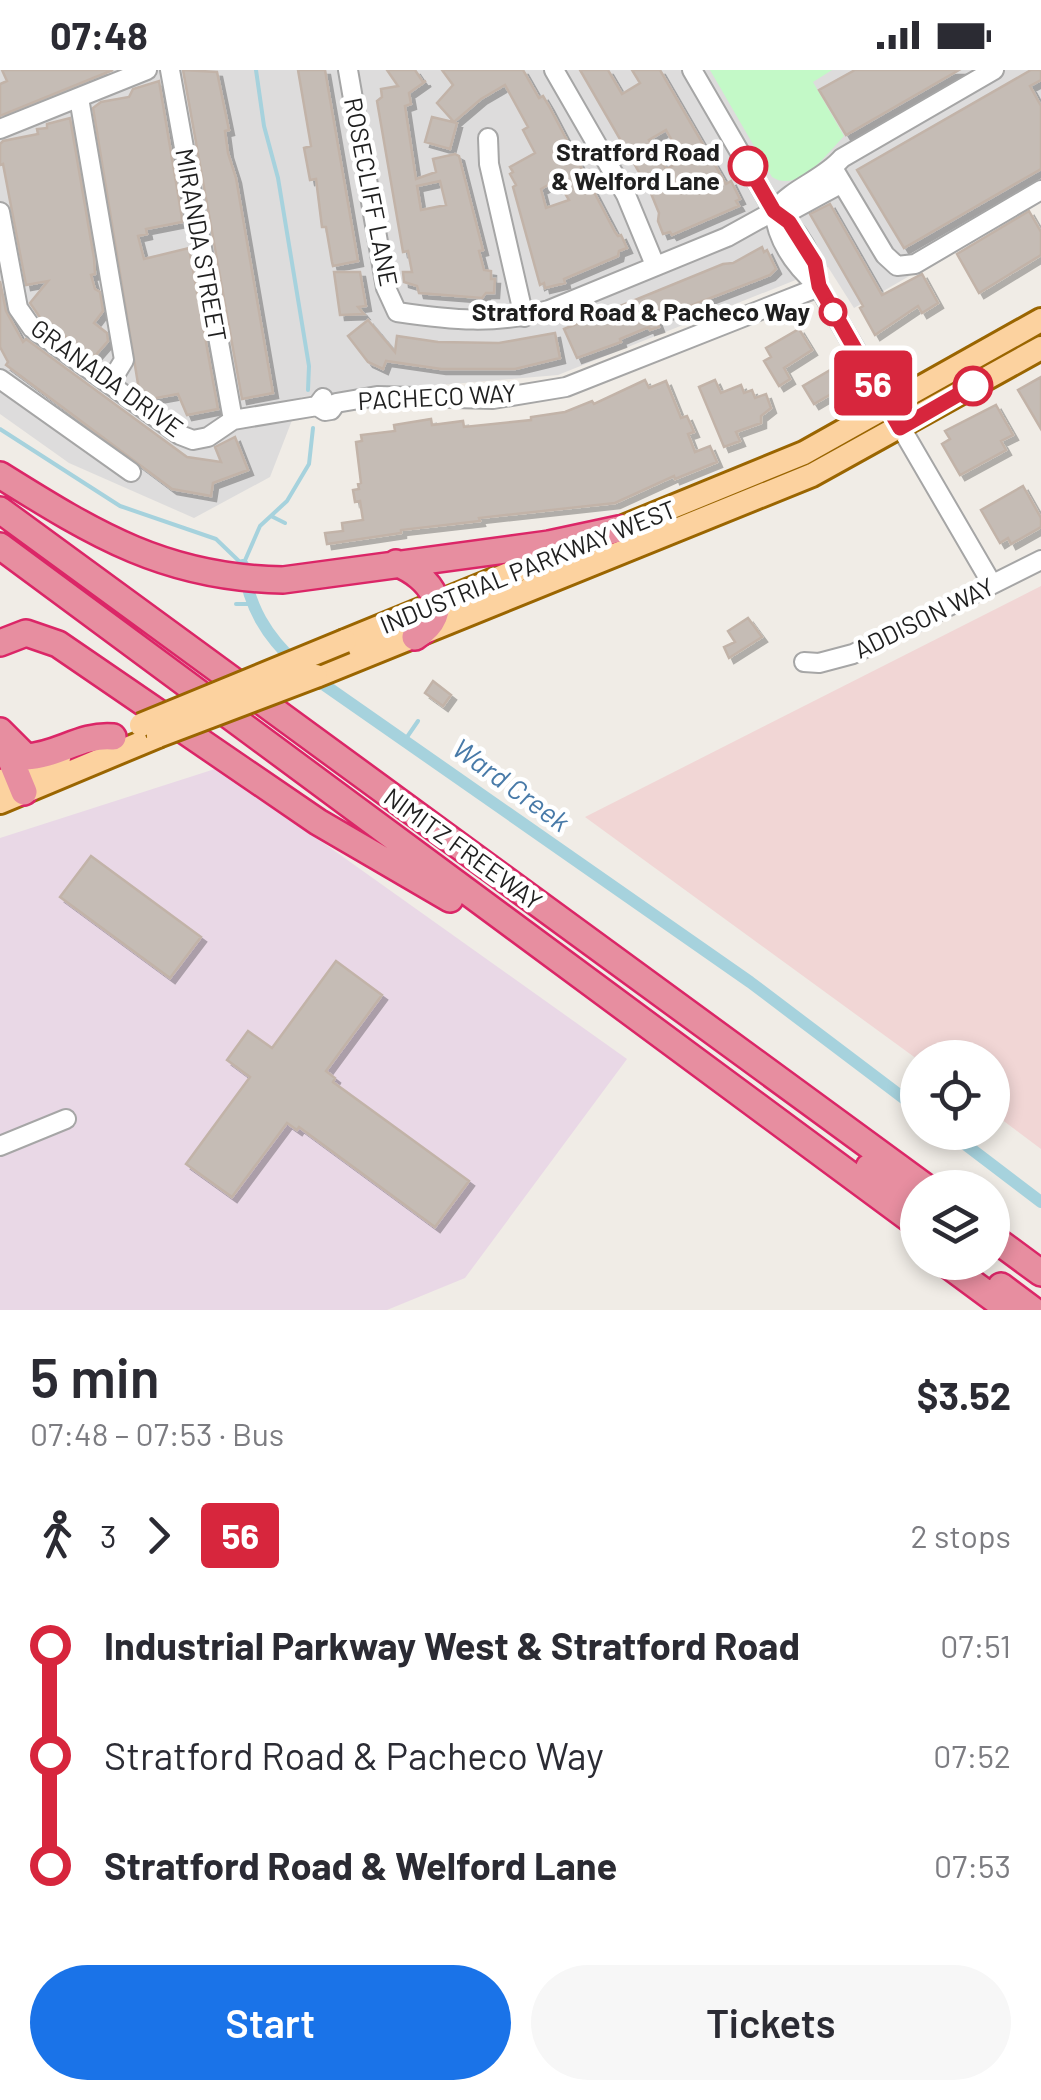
<!DOCTYPE html>
<html lang="en">
<head>
<meta charset="utf-8">
<style>
  :root { --surface:#fff; --page:#f7f7f7; --text:#2b2b33; --muted:#7c7c81; --accent:#1a73e8 }
  body { margin:0; font-family:Barlow,sans-serif; background:var(--page); color:var(--text); height:100vh; display:flex; flex-direction:column; font-size:38px; white-space:nowrap }
  * { box-sizing:border-box; margin:0 }
  p { font-size:32px; color:var(--muted) }
  .icon { flex:none; width:55px; height:55px; fill:none; stroke:currentColor; stroke-width:2; stroke-linecap:round; stroke-linejoin:round }
  .map { position:relative; height:1240px; overflow:hidden }
  .sheet { display:flex; flex-direction:column; background:var(--surface); flex:1 }
  .sheet>* { flex:none }
  .badge { padding:0 20px; border-radius:8px; font-size:35px; line-height:65px }
  .controls { position:absolute; left:900px; top:970px; display:grid; gap:20px }
  .controls a { display:grid; place-items:center; width:110px; height:110px; border-radius:50%; background:var(--surface); box-shadow:0 5px 15px #0003; font-size:50px }
  .map>.badge { position:absolute; translate:-50% -50%; box-shadow:0 0 0 5px #fff }
  .legs { display:flex; align-items:center; gap:15px; height:110px; padding:0 30px; font-size:32px }
  .legs p { margin-inline-start:auto }
  .overview { display:flex; align-items:center; justify-content:space-between; height:170px; padding:0 30px }
  h1 { font-size:55px; font-weight:600; line-height:75px }
  .cta { display:flex; gap:20px; margin-top:auto; padding:20px 30px }
  .cta a { flex:1; height:115px; border-radius:60px; background:var(--accent); color:#fff; font-size:40px; font-weight:600; line-height:115px; text-align:center }
  .cta a+a { background:var(--page); color:var(--text) }
  ul { padding:0 30px; list-style:none }
  li { display:flex; align-items:center; gap:35px; height:110px; font-size:38px }
  li i { display:grid; place-items:center; width:15px; height:100%; margin:0 12px; background:currentColor }
  li i::after { content:''; width:25px; height:25px; margin:-12px; border:8px solid; border-radius:50%; background:var(--surface) }
  li p { margin-inline-start:auto }
  li:first-child i { background:linear-gradient(#0000 50%,currentColor 0) }
  li:last-child i { background:linear-gradient(currentColor 50%,#0000 0) }
  .status { display:flex; justify-content:space-between; align-items:center; height:70px; padding:0 50px; background:var(--surface); direction:ltr }
  .status svg { height:28px; fill:currentColor }
  .map>svg:first-child { display:block }
  .residential { fill:#dddcdc }
  .commercial { fill:#f1d6d5 }
  .industrial { fill:#e9d8e6 }
  .park { fill:#c3f9c7 }
  .lines { fill:none; stroke-linecap:round; stroke-linejoin:round }
  .stream { stroke:#a6d2dd; stroke-width:4 }
  .canal { stroke:#a6d2dd; stroke-width:12 }
  .building { fill:#c5bcb5; stroke:#c2b3a8; stroke-width:2.5; fill-rule:evenodd; filter:url(#shadow) }
  .minor-casing { stroke:#a6a6a6; stroke-width:22 }
  .major-casing { stroke:#9a6500; stroke-width:28 }
  .highway-casing { stroke:#db2667; stroke-width:30 }
  .minor { stroke:#fff; stroke-width:18 }
  .major { stroke:#fcd29f; stroke-width:22 }
  .highway { stroke:#e78ea0; stroke-width:25 }
  .major-bridge-casing { stroke:#9a6500; stroke-width:28; stroke-linecap:butt }
  .major-bridge { stroke:#fcd29f; stroke-width:22 }
  .line-1-casing { stroke:#fff; stroke-width:22 }
  .line-1 { stroke:#d7263d; stroke-width:15 }
  .stop-1-dot { fill:#fff; stroke:#d7263d; stroke-width:5 }
  .labels { text-anchor:middle; stroke-width:9; stroke-linejoin:round; paint-order:stroke }
  .stop-label { font-size:25px; font-weight:bold; fill:#1f1f1f; stroke:#fff; text-anchor:end }
  .street-label { font-size:25px; fill:#1f1f1f; stroke:#fff }
  .water-label { font-size:28px; font-style:italic; fill:#487aa8; stroke:#fff }
</style>
</head>
<body>
<div class="status"><b>07:48</b><svg viewBox="0 0 49 12"><path d="M0 12V9h3v3zM5 12V6h3v6zM10 12V3h3v9zM15 12V0h3v12zM26 1h20v11H26zM47 4h2v5h-2z"/></svg></div>
<div class="map">
<svg width="1041" height="1240" viewBox="0 0 1041 1240">
  <defs>
    <filter id="shadow"><feDropShadow dx="5" dy="5" stdDeviation="0" flood-color="#0004"/></filter>
  </defs>
  <rect width="100%" height="100%" fill="#f0ece6"/>
  <path class="residential" d="M0 0H1041V130L854 238 828 197 558 305 301 327 270 407 194 448 69 393 0 344Z"/>
  <path class="commercial" d="M1041 516V1079L993 1043 992 988 917 989 585 747Z"/>
  <path class="industrial" d="M218 698 627 989 465 1208 387 1240H0V768Z"/>
  <path class="park" d="M710 0H832L813 12 844 66C827 84 798 124 772 107Z"/>
  <g class="lines">
    <path class="stream" d="M256 0 264 56 278 108 309 296 308 320
      M0 359 120 436 216 469 243 495 260 456 287 431 309 394 313 358
      M271 446 285 453
      M236 534H251
      M405 670 418 651"/>
    <path class="canal" d="M243 495C249 537 266 566 298 595
      M313 607 750 912 918 1039
      M949 1062 1041 1132"/>
  </g>
  <path class="building" d="M2 0H113L0 46V14L7 11Z
    M183 0 217 2 229 60 225 61 228 83 236 108 273 323 242 329Z
    M298 0H325L358 191 333 196 332 192 326 157H322L316 109 310 110 304 78 311 76Z
    M387 0H415L423 12 426 11 409 23 411 34 405 36 416 109 436 102 433 89 455 84 459 86 483 180 479 181 484 200 491 201V209H495L494 223H486L482 228 419 223 417 216 404 212 403 202H412L408 181 403 182 377 31 382 27 381 19 398 16ZM440 111 446 135 421 140 417 116Z
    M442 0H523L539 28 543 26 549 36 615 162 618 166 621 165 627 178 619 181 618 186 564 209 565 213 545 218 544 213 540 215 513 117 516 115 510 104 513 102 510 97 535 83 523 60 528 57 505 15 481 29 454 52 437 33 453 15ZM557 110 569 130 546 138 541 119Z
    M580 0H608L622 24 640 13 632 0H660L726 114 731 111 740 129 736 131 739 136 672 165 670 162 663 164 658 151 659 143 650 121ZM666 60 683 90 666 99 649 70Z
    M855 0H959L846 65 819 20Z
    M1031 0H1041V10L1030 16 1041 36V99L904 178 857 100Z
    M159 11 182 148V152L146 159 147 164 138 166 144 189 189 178 218 339 187 345 178 324 151 329 139 320 93 38 101 32 129 27 133 19Z
    M432 47 457 53 450 79 425 72Z
    M70 48 94 188 95 204 91 205 95 219 100 222 103 241 94 253 107 263 108 271 94 287 41 249 30 233 48 211 26 215 3 94 0 95V74L3 71 38 64 37 59 47 58V54Z
    M830 134 882 225 922 204 938 233 922 243 918 236 875 265 860 238 863 236 810 144Z
    M1029 141 1041 162V185L979 223 957 184Z
    M762 177 764 182 767 180 776 199 770 205 656 249 659 257 650 260 649 257 620 269 621 272 577 288 564 259 723 194 733 193Z
    M334 202H360L366 236 358 237 364 244 340 245Z
    M0 211 6 241 23 272 26 269 187 387 221 392 215 377 235 367 248 400 213 413 211 426 172 419 6 295 8 292 0 277Z
    M368 250 395 282 397 266 438 272 499 273 555 263 560 288 515 299H441L386 291 383 299 368 292 348 266Z
    M799 259 812 280 784 298 790 309 779 316 764 291 771 287 766 278Z
    M832 299 843 317 814 334 803 316Z
    M1041 307V359L1018 320Z
    M645 310 649 318 666 311 681 348 687 346 694 362 688 364 695 382 710 376 717 392 675 409 674 406 615 433 479 448 480 451 401 460V463L327 474 325 463 343 461 342 453 363 450 360 431 355 432 353 420 359 419 358 414 361 413 356 372 362 371 361 365 395 361 394 355 431 349 432 355 463 351 464 357 531 350V347L565 342 592 331 594 334Z
    M715 310 721 323 741 315 744 323 752 320 755 328 766 324 771 338 761 346V353L736 362 740 371 724 377 699 317Z
    M996 335 1013 365 1001 371 1006 380 960 405 942 374 950 369 945 361Z
    M1023 416 1041 448V457L1011 474 1008 468 1000 473 981 440Z
    M748 548 762 567 729 588 724 577 735 572 728 561Z
    M433 611 451 625 443 636 425 623Z
    M91 786 201 867 170 908 60 827Z
    M336 891 382 925 326 1001 335 1008 333 1012 469 1111 435 1157 299 1057 297 1060 287 1053 232 1127 186 1094 250 1007 227 990 248 961 272 978Z"/>
  <g class="lines">
    <g class="minor-casing">
      <path id="minor" d="M170 0 233 350
        M348 0 386 218 397 242C452 250 495 255 549 240L727 167 774 141 794 139 842 113
        M554 0 626 125 655 195
        M692 0 774 141C799 158 814 187 819 217L992 514
        M79 28 124 290 110 313
        M0 59 147 0
        M488 68 489 94 524 247
        M833 98 885 185 897 196 915 194 1041 120
        M774 141C793 117 823 110 842 88L994 0
        M774 141C777 171 796 197 819 217
        M0 142 18 238 32 258 180 365 193 370 208 367 233 350 317 336 323 328
        M0 309 131 402
        M317 336 325 341 331 340 336 333 377 326 493 329 566 317 819 217
        M804 592 819 593 853 584 1041 490
        M0 1076 66 1049"/>
    </g>
    <g class="major-casing">
      <path id="major" d="M345 571 804 383 1041 250
        M316 606 812 405 1041 278
        M0 712 59 688
        M0 732 158 666"/>
    </g>
    <g class="highway-casing">
      <path id="highway" d="M0 405C96 465 166 508 283 510L549 474 619 459
        M0 440 927 1118
        M0 476 918 1155
        M396 493C431 507 456 541 415 567
        M0 573 26 563 58 574 318 752 450 829
        M0 661 26 687C57 686 81 664 113 667
        M3 671 24 722
        M869 1097 918 1133
        M992 1167 1041 1203
        M944 1192 1009 1240
        M1001 1216 1033 1240"/>
    </g>
    <use href="#minor" class="minor"/>
    <use href="#major" class="major"/>
    <use href="#highway" class="highway"/>
    <g class="major-bridge-casing">
      <path id="major-bridge" d="M141 655 345 571
        M158 666 316 606"/>
    </g>
    <use href="#major-bridge" class="major-bridge"/>
  </g>
  <g class="lines">
    <g class="line-1-casing">
      <path id="line-1" d="M748 96 774 141 789 152 815 193 819 216 900 358 973 316"/>
    </g>
    <use href="#line-1" class="line-1"/>
  </g>
  <g class="stop-1-dot">
    <circle cx="748" cy="96" r="18"/>
    <circle cx="833" cy="242" r="12"/>
    <circle cx="973" cy="316" r="18"/>
  </g>
  <g class="labels">
    <g class="stop-label">
      <text x="720" y="91">Stratford Road<tspan x="720" dy="29">&amp; Welford Lane</tspan></text>
      <text x="810" y="251">Stratford Road &amp; Pacheco Way</text>
    </g>
    <g class="street-label">
      <text transform="translate(371 122) rotate(79)" y="9">ROSECLIFF LANE</text>
      <text transform="translate(201 175) rotate(80)" y="9">MIRANDA STREET</text>
      <text transform="translate(107 308) rotate(36)" y="9">GRANADA DRIVE</text>
      <text transform="translate(437 327) rotate(-3)" y="9">PACHECO WAY</text>
      <text transform="translate(528 497) rotate(-22)" y="9">INDUSTRIAL PARKWAY WEST</text>
      <text transform="translate(924 548) rotate(-26)" y="9">ADDISON WAY</text>
      <text transform="translate(463 779) rotate(36)" y="9">NIMITZ FREEWAY</text>
    </g>
    <g class="water-label">
      <text transform="translate(511 715) rotate(36)" y="10">Ward Creek</text>
    </g>
  </g>
</svg>
<div class="controls">
<a><svg class="icon" aria-label="locate" viewBox="0 0 24 24"><circle cx="12" cy="12" r="6"/><path d="M12 2v4M12 18v4M2 12h4M18 12h4"/></svg></a>
<a><svg class="icon" aria-label="layers" viewBox="0 0 24 24"><path d="M12 4l9 5-9 5-9-5zM3 14l9 5 9-5"/></svg></a>
</div>
<b class="badge" style="left:873px;top:313px;background:#d7263d;color:#fff">56</b>
</div>
<section class="sheet">
<div class="overview"><div><h1>5 min</h1><p>07:48 – 07:53 · Bus</p></div><b>$3.52</b></div>
<div class="legs"><svg class="icon" aria-label="walk" viewBox="0 0 24 24"><circle cx="13" cy="4" r="2"/><path d="M13 8l-2 6 4 7M11 14l-3 7M7 12l3-4h3l4 4"/></svg>3<svg class="icon" aria-label="forward" viewBox="0 0 24 24"><path d="M9 5l7 7-7 7"/></svg><b class="badge" style="background:#d7263d;color:#fff">56</b><p>2 stops</p></div>
<ul>
<li><i style="color:#d7263d"></i><b>Industrial Parkway West &amp; Stratford Road</b><p>07:51</p></li>
<li><i style="color:#d7263d"></i><span>Stratford Road &amp; Pacheco Way</span><p>07:52</p></li>
<li><i style="color:#d7263d"></i><b>Stratford Road &amp; Welford Lane</b><p>07:53</p></li>
</ul>
<div class="cta"><a>Start</a><a>Tickets</a></div>
</section>
</body>
</html>
